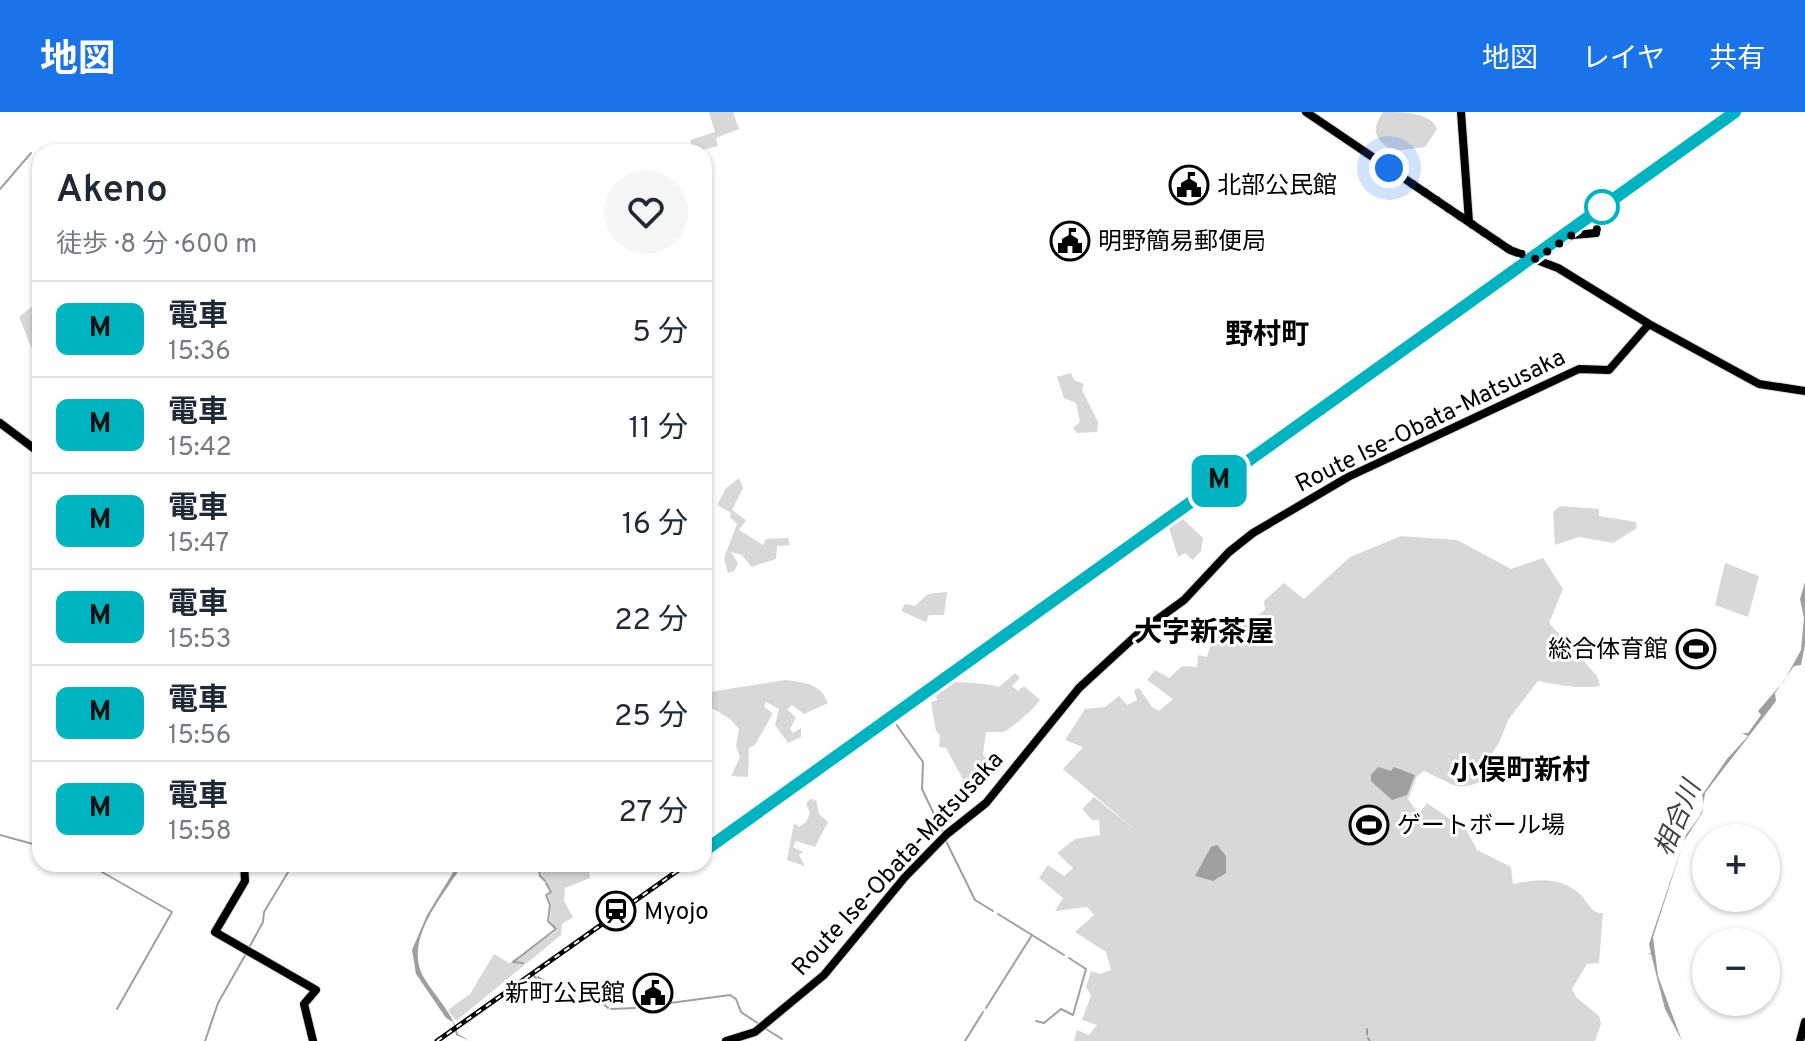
<!DOCTYPE html>
<html lang="ja">
<head>
<meta charset="utf-8">
<style>
  :root { --surface:#fff; --page:#f6f6f7; --text:#1f2937; --muted:#747a83; --line:#e0e1e3; --accent:#1a73e8 }
  body { margin:0; font-family:Overpass,"Noto Sans JP",sans-serif; background:var(--page); color:var(--text); height:100vh; display:flex; flex-direction:column; font-size:30px; white-space:nowrap }
  * { box-sizing:border-box; margin:0 }
  p { font-size:26px; color:var(--muted) }
  .icon { flex:none; width:44px; height:44px; fill:none; stroke:currentColor; stroke-width:2; stroke-linecap:round; stroke-linejoin:round }
  .map { position:relative; flex:1; overflow:hidden }
  .side { position:absolute; left:32px; top:32px; width:680px; height:728px; display:flex; flex-direction:column; background:var(--surface); border-radius:24px; box-shadow:0 2px 6px #0004 }
  .side>* { flex:none }
  .badge { padding:0 16px; border-radius:12px; font-size:28px; line-height:52px }
  .fabs { position:absolute; left:1692px; top:712px; display:grid; gap:16px }
  .fabs a { display:grid; place-items:center; width:88px; height:88px; border-radius:50%; background:var(--surface); box-shadow:0 2px 6px #0004; font-size:40px }
  .you { position:absolute; width:40px; height:40px; margin:-20px; border:6px solid #fff; border-radius:50%; background:#1a73e8; box-shadow:0 0 0 12px #1a73e833 }
  .map>.badge { position:absolute; translate:-50% -50%; box-shadow:0 0 0 4px #fff }
  .round { display:grid; place-items:center; flex:none; width:84px; height:84px; border-radius:42px; background:var(--page) }
  .headline { display:flex; align-items:center; justify-content:space-between; height:136px; padding:0 24px }
  h1 { font-size:38px; font-weight:600; line-height:60px }
  ul { padding:0; list-style:none }
  li { display:flex; align-items:center; gap:24px; height:96px; padding:0 24px; border-top:2px solid var(--line) }
  li div { flex:1 }
  li b { display:block; font-size:30px }
  li em { font-style:normal }
  li .badge { min-width:88px; font-weight:700; text-align:center }
  header { display:flex; align-items:center; gap:48px; box-sizing:border-box; height:112px; padding:0 40px; background:var(--accent); color:#fff }
  header strong { font-size:38px }
  nav { display:flex; gap:44px; margin-inline-start:auto; font-size:28px }
  .map>svg:first-child { display:block }
  .green { fill:#d8d8d8 }
  .water { fill:#9f9f9f }
  .lines { fill:none; stroke-linecap:round; stroke-linejoin:round }
  .stream { stroke:#9f9f9f; stroke-width:2 }
  .major-casing { stroke:#dbdbdb; stroke-width:10 }
  .major { stroke:#000; stroke-width:8 }
  .rail-casing { stroke:#000; stroke-width:5 }
  .rail { stroke:#fff; stroke-width:2; stroke-dasharray:6; stroke-linecap:butt }
  .line-casing { stroke:#fff; stroke-width:18 }
  .line { stroke:#00b3c1; stroke-width:12 }
  .walk { stroke:#000; stroke-width:8; stroke-dasharray:0 14.4 }
  .stop-dot { fill:#fff; stroke:#00b3c1; stroke-width:4 }
  .labels { text-anchor:middle; stroke-width:6; stroke-linejoin:round; paint-order:stroke }
  .poi-label { font-size:24px; fill:#000; stroke:#fff; text-anchor:start }
  .street-label { font-size:24px; fill:#000; stroke:#fff }
  .water-label { font-size:26px; font-style:italic; fill:#404040; stroke:#fff }
  .quarter-label { font-size:28px; font-weight:bold; fill:#000; stroke:#fff }
</style>
</head>
<body>
<header>
<strong>地図</strong>
<nav><a>地図</a><a>レイヤ</a><a>共有</a></nav>
</header>
<div class="map">
<svg width="1805" height="929" viewBox="0 0 1805 929">
  <rect width="100%" height="100%" fill="#fff"/>
  <path class="green" d="M709 0H733L739 17 716 26 718 34 694 40 690 28 715 20Z
    M1383 0C1403 0 1431 0 1437 17L1425 35 1393 39C1375 27 1370 20 1383 0Z
    M40 188V251L38 252 19 205Z
    M1071 261 1074 268 1084 272 1082 278 1098 310 1097 320 1077 321 1073 316 1080 310 1076 291 1064 286 1057 265Z
    M739 366 743 376 732 398 746 408 739 418 763 433 766 427 788 426 790 433 777 434 776 447 751 455 742 443 731 440 738 451 734 459 728 461 724 446 737 412 730 405 731 401 717 393 726 376Z
    M1560 394 1599 397V404L1636 410 1637 416 1613 431 1579 425 1555 433 1553 400Z
    M1178 406H1182L1203 426 1201 439 1193 448 1185 441 1178 445 1169 416Z
    M1401 424 1457 428 1511 457 1543 446 1563 477 1549 511 1597 564 1600 574C1577 577 1560 573 1538 569L1508 608 1499 631 1482 656 1490 666C1455 680 1461 676 1424 659L1417 664 1408 687 1419 702 1427 691 1467 719 1477 738 1511 755 1513 772C1537 767 1560 764 1580 782 1588 790 1591 802 1603 801L1599 851 1587 852 1572 877 1576 885 1599 904 1601 912 1595 929H1074L1077 918 1089 923 1097 913 1082 908 1091 883 1086 875 1091 859 1100 862 1111 858 1106 840 1075 820 1094 803 1087 795 1055 799 1063 786 1039 766 1048 753 1064 764 1073 756 1057 741 1075 727 1100 723 1099 708H1092L1082 697 1094 685 1138 720 1063 657 1083 635 1065 628 1085 597 1105 595 1119 584 1127 593 1137 588 1134 578 1139 576 1152 595 1159 599 1173 587 1147 568 1155 558 1169 566 1182 554 1197 555 1198 543 1207 545 1211 532 1227 513 1235 520 1265 498 1264 489 1284 471 1304 487 1350 445Z
    M1725 451 1759 464 1748 505 1715 493Z
    M947 480 944 503H929L926 510 901 499 905 492 915 494 928 482Z
    M1015 561 1020 566 1012 574 1018 579 1024 574 1040 588C1032 599 1015 613 1004 620H986L983 643 994 655 978 674 966 673 946 636 939 635 940 623 936 619 931 590 938 588 931 580C934 577 937 574 941 572 948 568 993 572 999 575Z
    M785 568C804 570 820 571 828 591L804 602 792 593 787 597 796 606 790 617 793 621 801 616V625L788 631 775 613 779 597 766 590 764 595 773 601 755 633 749 636 748 665 731 664 740 645 736 634 739 617 729 606 704 592V581Z
    M810 687 816 688 819 702 828 710 815 735 796 729 793 735 803 740 799 743 805 754 787 748 794 711 799 715 806 710 810 701 806 692Z
    M539 752H545L546 756 553 752H588L590 766 565 776 564 789 573 805 562 812 561 823 456 909 448 898 470 882 494 842 509 851 558 818 550 812 551 792 547 783 551 780 541 763Z"/>
  <path class="water" d="M1805 470V533L1801 553 1794 554 1775 581 1776 589 1705 681 1702 701 1684 729 1653 825 1658 864 1682 929 1665 897 1651 842H1647L1651 841 1649 832 1686 723C1692 713 1708 700 1702 683L1727 647 1748 624 1742 621H1748L1761 603 1758 599 1784 569 1801 538 1804 506 1800 487Z
    M1378 655 1391 659 1394 655 1415 663 1407 683 1392 688 1371 669V663Z
    M1217 733 1226 744V761L1213 769 1195 764 1211 735Z
    M458 752H463C442 786 400 831 426 869 438 887 453 903 458 922L470 929 456 923 453 910 446 906 416 862 412 838 427 803Z"/>
  <g class="lines">
    <path class="stream" d="M0 77 31 41
      M891 605 923 650 922 677 943 721
      M0 723 40 734
      M946 729 975 788 993 799
      M88 752 172 800 117 897
      M538 752 540 764 545 769
      M1032 823 1064 843
      M250 834 263 810 264 800 293 752
      M523 851 513 850 556 817 548 809 550 793 546 783 551 780 546 771
      M534 864 536 866
      M538 865 555 875 590 879 608 896
      M640 895 730 883 736 887 741 900 759 912
      M986 896 1032 823 998 802
      M611 897 635 896
      M1036 909 1044 911 1061 897 1073 903 1086 857 1069 846
      M766 917 782 927
      M1367 917V923
      M1368 926 1370 929
      M205 929 218 891 247 840
      M965 929 983 900"/>
    <g class="major-casing">
      <path id="major" d="M1306 0 1510 138 1558 156 1649 212 1759 272 1805 279
        M1461 0 1469 110
        M1536 147 1572 123 1596 121
        M0 311 40 341
        M244 752 245 769 215 820 316 878 304 892 313 929
        M726 929 755 920 824 863 905 765 947 722 986 691 1079 576 1140 520 1184 488 1229 440 1253 421 1348 365 1579 257 1609 258 1649 212
        M1800 929 1805 910"/>
    </g>
    <use href="#major" class="major"/>
    <g class="rail-casing">
      <path id="rail" d="M704 739 1735 0
        M437 929 687 752"/>
    </g>
    <use href="#rail" class="rail"/>
  </g>
  <g class="lines">
    <g class="line-casing">
      <path id="line" d="M704 739 1735 0"/>
    </g>
    <use href="#line" class="line"/>
    <path class="walk" d="M1389 56 1510 138 1536 147 1572 123 1596 121 1602 95"/>
  </g>
  <defs>
    <g id="civic-ring" transform="scale(2)"><circle r="9.5" fill="#fff" stroke="#000" stroke-width="1.5"/><path d="M-.6-6.5H3V-4.5H.6V-3L4-1V1h2V6H-6V1h2V-1L-.6-3ZM-1.2 2.5V6h2.4V2.5Z" fill="#000"/></g>
    <g id="stadium-ring" transform="scale(2)"><circle r="9.5" fill="#fff" stroke="#000" stroke-width="1.5"/><path d="M0-5a6.5 5 0 1 0 0 10a6.5 5 0 1 0 0-10ZM-3.5-1.8h7v3.6h-7Z" fill="#000"/></g>
    <g id="station-ring" transform="scale(2)"><circle r="9.5" fill="#fff" stroke="#000" stroke-width="1.5"/><path d="M-3-6H3Q5-6 5-4V2Q5 4 3 4L4.5 6H3L1.5 4h-3L-3 6H-4.5L-3 4Q-5 4-5 2V-4Q-5-6-3-6ZM-3.5-4v3h7v-3ZM-3.5 1v1.5H-2V1ZM2 1v1.5H3.5V1Z" fill="#000"/></g>
  </defs>
  <g fill-rule="evenodd">
    <use href="#civic-ring" x="1189" y="73"/>
    <use href="#civic-ring" x="1070" y="129"/>
    <use href="#stadium-ring" x="1696" y="537"/>
    <use href="#stadium-ring" x="1369" y="713"/>
    <use href="#station-ring" x="616" y="799"/>
    <use href="#civic-ring" x="653" y="881"/>
  </g>
  <circle class="stop-dot" cx="1602" cy="95" r="16"/>
  <g class="labels">
    <g class="poi-label">
      <text x="1217" y="81">北部公民館</text>
      <text x="1098" y="137">明野簡易郵便局</text>
      <text x="1668" y="545" text-anchor="end">総合体育館</text>
      <text x="1397" y="721">ゲートボール場</text>
      <text x="644" y="807">Myojo</text>
      <text x="625" y="889" text-anchor="end">新町公民館</text>
    </g>
    <g class="street-label">
      <text transform="translate(1430 308) rotate(-26)" y="8">Route Ise-Obata-Matsusaka</text>
      <text transform="translate(897 751) rotate(-47)" y="8">Route Ise-Obata-Matsusaka</text>
    </g>
    <g class="water-label">
      <text transform="translate(1677 706) rotate(-67)" y="9">相合川</text>
    </g>
    <g class="quarter-label">
      <text x="1267" y="231">野村町</text>
      <text x="1204" y="529">大字新茶屋</text>
      <text x="1520" y="667">小俣町新村</text>
    </g>
  </g>
</svg>
<div class="fabs">
<a>+</a>
<a>−</a>
</div>
<div class="you" style="left:1389px;top:56px"></div>
<b class="badge" style="left:1219px;top:369px;background:#00b3c1;color:#111">M</b>
<section class="side">
<div class="headline"><div><h1>Akeno</h1><p>徒歩 · 8 分 · 600 m</p></div><a class="round"><svg class="icon" aria-label="heart" viewBox="0 0 24 24"><path d="M12 20l-8-8c-3-5 5-10 8-4 3-6 11-1 8 4z"/></svg></a></div>
<ul>
<li><span class="badge" style="background:#00b3c1;color:#111">M</span><div><b>電車</b><p>15:36</p></div><em>5 分</em></li>
<li><span class="badge" style="background:#00b3c1;color:#111">M</span><div><b>電車</b><p>15:42</p></div><em>11 分</em></li>
<li><span class="badge" style="background:#00b3c1;color:#111">M</span><div><b>電車</b><p>15:47</p></div><em>16 分</em></li>
<li><span class="badge" style="background:#00b3c1;color:#111">M</span><div><b>電車</b><p>15:53</p></div><em>22 分</em></li>
<li><span class="badge" style="background:#00b3c1;color:#111">M</span><div><b>電車</b><p>15:56</p></div><em>25 分</em></li>
<li><span class="badge" style="background:#00b3c1;color:#111">M</span><div><b>電車</b><p>15:58</p></div><em>27 分</em></li>
</ul>
</section>
</div>
</body>
</html>
